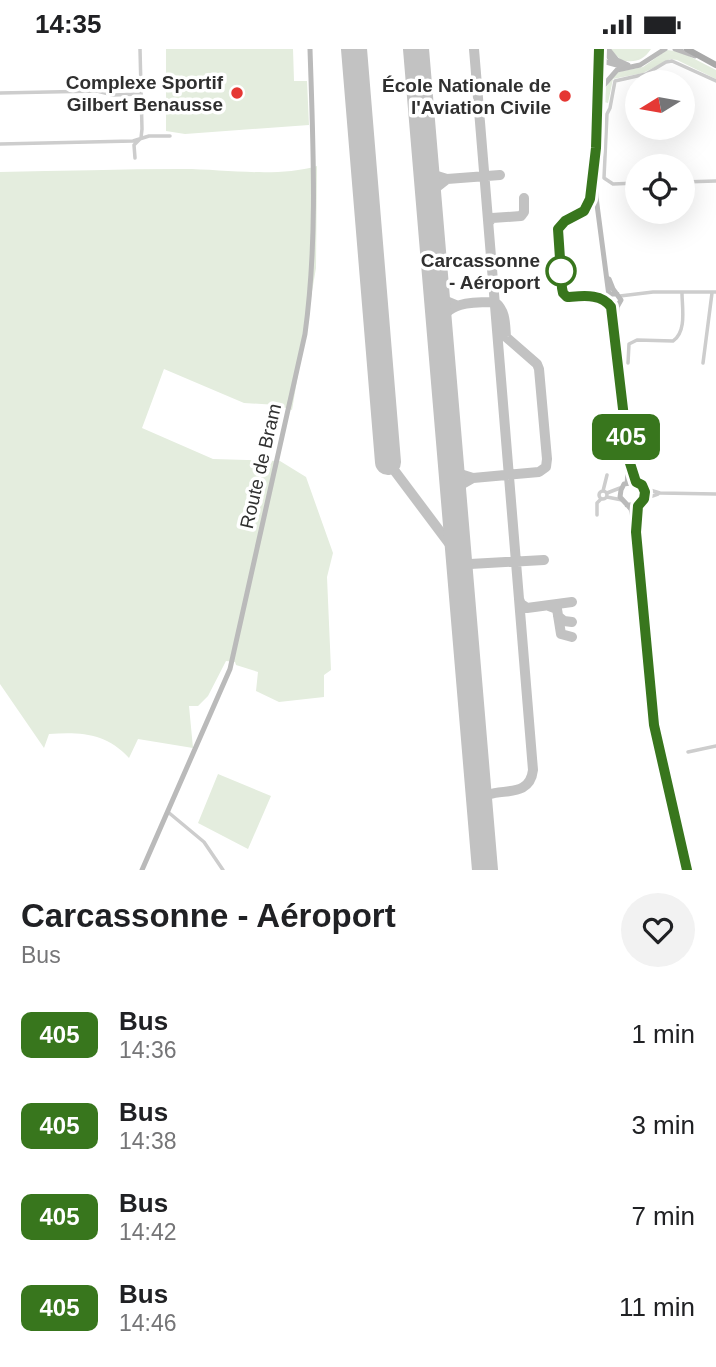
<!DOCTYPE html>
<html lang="en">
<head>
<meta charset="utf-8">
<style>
  :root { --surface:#fff; --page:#f2f2f2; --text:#202124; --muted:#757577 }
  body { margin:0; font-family:Helvetica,sans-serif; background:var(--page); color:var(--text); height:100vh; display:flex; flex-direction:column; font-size:26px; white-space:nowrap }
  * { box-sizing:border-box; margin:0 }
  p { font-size:23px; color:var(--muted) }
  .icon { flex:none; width:38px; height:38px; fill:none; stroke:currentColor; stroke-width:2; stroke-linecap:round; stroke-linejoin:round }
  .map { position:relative; height:821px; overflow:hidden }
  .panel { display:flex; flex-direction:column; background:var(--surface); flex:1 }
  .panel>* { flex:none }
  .badge { padding:0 14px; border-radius:10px; font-size:24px; line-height:46px }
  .needle { width:46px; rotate:259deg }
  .buttons { position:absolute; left:625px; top:21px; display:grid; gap:14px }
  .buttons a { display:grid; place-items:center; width:70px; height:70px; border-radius:50%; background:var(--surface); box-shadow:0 7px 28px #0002; font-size:35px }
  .map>.badge { position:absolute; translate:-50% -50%; box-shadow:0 0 0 4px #fff }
  .round { display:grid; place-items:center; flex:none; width:74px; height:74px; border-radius:37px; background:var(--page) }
  .overview { display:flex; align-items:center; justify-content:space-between; height:119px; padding:0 21px }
  h1 { font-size:33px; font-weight:700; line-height:52px }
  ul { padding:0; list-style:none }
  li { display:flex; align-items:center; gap:21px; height:91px; padding:0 21px }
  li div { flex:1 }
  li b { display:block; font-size:26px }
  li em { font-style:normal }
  li .badge { min-width:77px; font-weight:700; text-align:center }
  .status { display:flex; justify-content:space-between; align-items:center; height:49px; padding:0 35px; background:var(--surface); direction:ltr }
  .status svg { height:19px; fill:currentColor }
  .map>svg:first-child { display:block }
  .green { fill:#e4edde }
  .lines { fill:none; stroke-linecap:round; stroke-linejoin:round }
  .taxiway { stroke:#c2c2c2; stroke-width:10 }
  .runway { stroke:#c2c2c2; stroke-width:26 }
  .minor { stroke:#cdcdcd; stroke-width:3.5 }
  .secondary { stroke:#bababa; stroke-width:5 }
  .primary { stroke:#a8a8a8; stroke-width:6 }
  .line-casing { stroke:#fff; stroke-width:16 }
  .line { stroke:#38761d; stroke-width:10 }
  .poi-dot { fill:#e53733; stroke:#fff; stroke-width:2.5 }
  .stop-dot { fill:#fff; stroke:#38761d; stroke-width:3.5 }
  .labels { text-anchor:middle; stroke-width:7; stroke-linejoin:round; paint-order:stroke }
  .poi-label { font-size:19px; font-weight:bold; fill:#303030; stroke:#fff; text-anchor:end }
  .stop-label { font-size:19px; font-weight:bold; fill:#303030; stroke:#fff; text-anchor:end }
  .street-label { font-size:19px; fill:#303030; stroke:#fff }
</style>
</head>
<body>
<div class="status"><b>14:35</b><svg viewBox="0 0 49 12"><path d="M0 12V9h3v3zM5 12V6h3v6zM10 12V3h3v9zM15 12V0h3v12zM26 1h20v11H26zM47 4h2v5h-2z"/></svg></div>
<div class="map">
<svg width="716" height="821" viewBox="0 0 716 821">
  <rect width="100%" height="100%" fill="#fff"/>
  <path class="green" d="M166 0H293L294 32H307L309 76 185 85 166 82Z
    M610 0H651C643 12 634 14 621 11Z
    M667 1 681 3 716 21V30L677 11 670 10 643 24 613 30 608 54 604 53 606 38 618 23 643 18Z
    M317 117 316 219 292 361 277 356 244 354 164 320 142 379 213 410 280 412 306 428 333 504 327 528 331 621 324 626V648L279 653 256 642 258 623 236 616 235 613 226 612 208 647 198 657H189L193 699 138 690 129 709C106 684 81 683 49 685L44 699 0 635V123C61 122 122 120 183 120 225 120 276 129 317 117Z
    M218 725 271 747 248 800 198 774Z"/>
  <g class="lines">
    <path class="taxiway" d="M474 0 533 721C529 755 489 733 479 754
      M425 112 434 126 447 130 500 126
      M429 155 433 141 447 130
      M489 173 492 169 521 167 524 163V149
      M436 239 444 251 456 256
      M439 277C445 252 474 253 495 253 506 262 505 275 506 288L537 315 539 320 547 410 546 418 539 423 473 429 457 424 450 412
      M388 413 463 513 470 515 544 511
      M454 451 459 437 473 429
      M519 550 521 555 527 559 572 553
      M549 557 557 560 561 585 572 588
      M558 567 564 572 572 573"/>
    <path class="runway" d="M354 0 388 413
      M416 0 485 821"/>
    <path class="minor" d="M0 44 97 42 113 46 141 45
      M0 95 133 92 149 87H170
      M135 109 134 96 141 89 142 80 140 0
      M682 133 716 132
      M637 134 613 135 604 129 607 65 610 59 615 32 646 25 666 13 672 12 716 32
      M620 247 653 243H716
      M628 314 629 295 637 291 673 292C687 283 682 258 682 244
      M703 314 712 244
      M643 439 660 444 716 445
      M603 442 607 426
      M599 446a4 4 0 1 1 8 0a4 4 0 1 1-8 0Z
      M607 444 620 439
      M607 448 622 451
      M644 450 658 445
      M597 466V454L601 450
      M688 703 716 697
      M168 763 204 793 223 821"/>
    <path class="secondary" d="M599 0 595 115 596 148 609 247
      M602 0 613 13
      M608 0 617 11 628 16
      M675 0 695 7
      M599 7 606 13 624 18
      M604 36 617 21 640 16 665 0
      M601 49 602 17
      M609 230 613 240 621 251 617 258 616 274
      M617 245H611L607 252C619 272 631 408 627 434
      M636 433 624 435 621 441 620 448 631 460 636 483 654 676 687 821
      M627 456H637L645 446C644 435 634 433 631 418
      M142 821 230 620 305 285C318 190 313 95 310 0"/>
    <path class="primary" d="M687 0 716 16"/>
  </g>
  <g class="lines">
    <g class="line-casing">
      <path id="line" d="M599 0 596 99 590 150 584 162 565 172 558 180 562 239 563 244 567 248C583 247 601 244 611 258L629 411 636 433 642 436 645 443 644 450 638 457 636 483 654 676 687 821"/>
    </g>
    <use href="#line" class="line"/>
  </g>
  <g class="poi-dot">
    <circle cx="237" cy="44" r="7"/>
    <circle cx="565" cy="47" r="7"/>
  </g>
  <circle class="stop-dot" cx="561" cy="222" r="14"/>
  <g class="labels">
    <g class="poi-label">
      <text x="223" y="40">Complexe Sportif<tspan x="223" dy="22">Gilbert Benausse</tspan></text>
      <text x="551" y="43">École Nationale de<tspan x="551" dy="22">l'Aviation Civile</tspan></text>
    </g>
    <g class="stop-label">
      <text x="540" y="218">Carcassonne<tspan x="540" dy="22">- Aéroport</tspan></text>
    </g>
    <g class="street-label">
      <text transform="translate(260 417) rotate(-77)" y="7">Route de Bram</text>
    </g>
  </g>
</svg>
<div class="buttons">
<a><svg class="needle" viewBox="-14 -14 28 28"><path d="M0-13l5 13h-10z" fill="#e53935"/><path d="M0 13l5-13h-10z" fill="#757577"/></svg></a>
<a><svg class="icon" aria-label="locate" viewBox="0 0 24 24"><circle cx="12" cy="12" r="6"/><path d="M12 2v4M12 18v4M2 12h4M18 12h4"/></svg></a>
</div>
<b class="badge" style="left:626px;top:388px;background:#38761d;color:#fff">405</b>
</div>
<section class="panel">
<div class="overview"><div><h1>Carcassonne - Aéroport</h1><p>Bus</p></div><a class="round"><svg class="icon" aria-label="heart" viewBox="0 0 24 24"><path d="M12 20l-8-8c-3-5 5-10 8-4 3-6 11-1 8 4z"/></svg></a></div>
<ul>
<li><span class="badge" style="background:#38761d;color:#fff">405</span><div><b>Bus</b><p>14:36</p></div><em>1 min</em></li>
<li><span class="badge" style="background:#38761d;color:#fff">405</span><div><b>Bus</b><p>14:38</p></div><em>3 min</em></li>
<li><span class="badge" style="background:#38761d;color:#fff">405</span><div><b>Bus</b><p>14:42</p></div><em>7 min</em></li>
<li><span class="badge" style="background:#38761d;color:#fff">405</span><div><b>Bus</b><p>14:46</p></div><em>11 min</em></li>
</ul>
</section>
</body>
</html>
